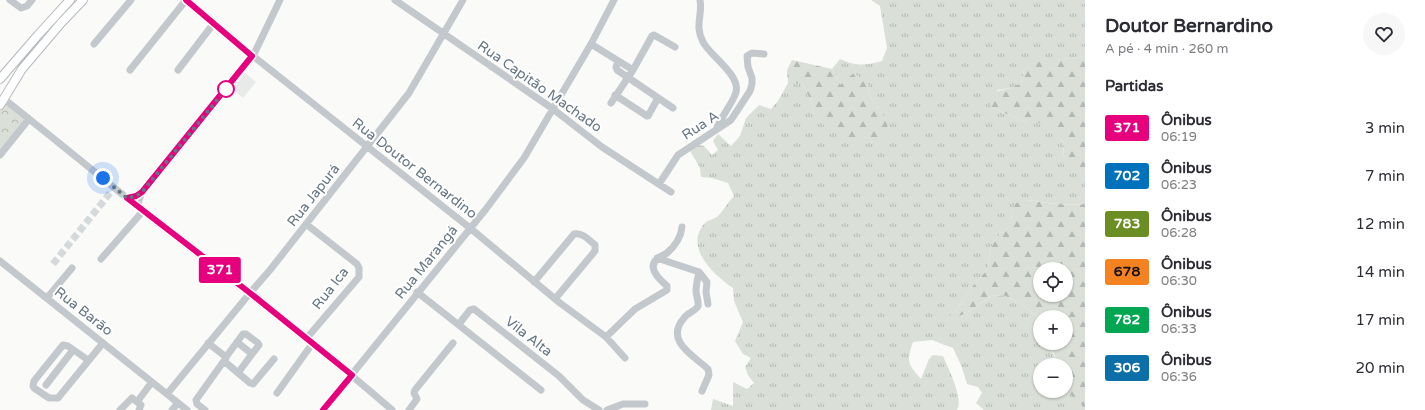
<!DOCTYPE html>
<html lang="pt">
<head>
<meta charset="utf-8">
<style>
  :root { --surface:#fff; --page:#f7f7f7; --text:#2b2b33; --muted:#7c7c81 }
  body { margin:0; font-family:"Varela Round",sans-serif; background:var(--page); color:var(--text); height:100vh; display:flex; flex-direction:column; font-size:15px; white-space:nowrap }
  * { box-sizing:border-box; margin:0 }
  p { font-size:13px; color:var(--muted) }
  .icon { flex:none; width:22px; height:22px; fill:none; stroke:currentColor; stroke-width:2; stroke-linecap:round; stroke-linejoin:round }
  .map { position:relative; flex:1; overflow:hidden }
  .drawer { display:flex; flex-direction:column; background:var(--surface); width:340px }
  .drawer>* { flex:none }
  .badge { padding:0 8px; border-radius:3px; font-size:14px; line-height:26px }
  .tools { position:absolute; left:1033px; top:262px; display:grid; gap:8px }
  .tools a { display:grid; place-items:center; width:40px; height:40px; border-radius:50%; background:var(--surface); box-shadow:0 1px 3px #0004; font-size:20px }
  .you { position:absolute; width:20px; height:20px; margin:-10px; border:3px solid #fff; border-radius:50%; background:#1a73e8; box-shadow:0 0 0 6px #1a73e833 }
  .map>.badge { position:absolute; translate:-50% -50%; box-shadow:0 0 0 2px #fff }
  h2 { padding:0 20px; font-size:15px; line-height:36px }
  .round { display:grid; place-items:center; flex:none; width:42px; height:42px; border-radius:21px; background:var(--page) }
  .head { display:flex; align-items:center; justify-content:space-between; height:68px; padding:0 20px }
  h1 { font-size:19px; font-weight:700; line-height:30px }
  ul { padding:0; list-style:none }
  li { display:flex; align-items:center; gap:12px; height:48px; padding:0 20px }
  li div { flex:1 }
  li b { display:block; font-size:15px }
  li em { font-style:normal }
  li .badge { min-width:44px; font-weight:700; text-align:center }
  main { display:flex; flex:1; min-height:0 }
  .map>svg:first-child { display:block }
  .built { fill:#e8e9e9 }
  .grass { fill:url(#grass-tufts) }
  .forest { fill:url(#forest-firs); fill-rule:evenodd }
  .park { fill:url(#park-crowns) }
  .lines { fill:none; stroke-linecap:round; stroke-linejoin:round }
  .minor-tunnel { stroke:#d5d9db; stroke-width:7; stroke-dasharray:7 3.5; stroke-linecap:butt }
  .major-casing { stroke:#b5babe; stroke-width:10 }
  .minor { stroke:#c3c8cc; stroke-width:7 }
  .major { stroke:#fff; stroke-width:8 }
  .line-casing { stroke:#fff; stroke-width:9 }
  .line { stroke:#e6007e; stroke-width:6 }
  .walk { stroke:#657683; stroke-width:4; stroke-dasharray:0 7.2 }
  .stop-dot { fill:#fff; stroke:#e6007e; stroke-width:2 }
  .labels { text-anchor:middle; stroke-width:4; stroke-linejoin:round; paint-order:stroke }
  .street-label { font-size:14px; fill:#657683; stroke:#fff }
</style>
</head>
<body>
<main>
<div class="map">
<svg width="1085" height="410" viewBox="0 0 1085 410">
  <defs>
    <pattern id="grass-tufts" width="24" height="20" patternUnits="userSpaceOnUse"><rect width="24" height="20" fill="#dadfd7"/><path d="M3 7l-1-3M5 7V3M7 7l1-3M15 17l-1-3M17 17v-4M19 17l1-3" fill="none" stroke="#b4b9b4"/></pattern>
    <pattern id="forest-firs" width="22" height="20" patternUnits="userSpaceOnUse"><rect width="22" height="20" fill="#dadfd7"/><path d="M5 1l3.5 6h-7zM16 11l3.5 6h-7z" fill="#b4b9b4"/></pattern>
    <pattern id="park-crowns" width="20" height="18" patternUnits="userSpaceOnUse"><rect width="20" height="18" fill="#dadfd7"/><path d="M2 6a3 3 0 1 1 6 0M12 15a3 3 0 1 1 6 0" fill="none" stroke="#b4b9b4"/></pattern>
  </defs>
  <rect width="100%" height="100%" fill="#fafaf8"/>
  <path class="built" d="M245 73 256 82 243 98 232 89Z"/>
  <path class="grass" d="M871 0H1085V56L1056 60 1024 71 1021 83 1011 88 997 90 991 107 1028 123H1057L1063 143 1064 159 1085 168V204C1066 206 1047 203 1028 200L1012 212 1011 223 1006 230 1000 234 990 249 988 269 971 288 960 305 945 322 968 312 991 296 1003 295 1019 302 1040 319V343H1049L1052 352 1059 365H1040V391H1066V389L1085 408V410H984L976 403 982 393 978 387 967 384 961 365 953 348 932 340 913 342C906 362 908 364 921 379L929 359 933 355 943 356C948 368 964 399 957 410H711L713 399 733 406V382L747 389 754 383 748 375 745 367 751 358 743 354 735 341 743 322 734 301 733 288C714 275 683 247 705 223 708 220 715 219 718 216 724 210 728 202 734 196L728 183 712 178 701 177 700 168 689 149 696 144 704 146 712 155 718 150 713 141 718 134 731 146 740 136 746 118 759 105 771 109 778 101 788 83H802L811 101 814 114 860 139 874 142 879 108 870 97 867 83 841 85 832 69 840 59C856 66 865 66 882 61L887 48 880 6Z"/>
  <path class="forest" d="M1085 56V168H1065L1063 143 1056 123H1028L991 107 988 93 1011 88 1021 83 1024 71 1031 63Z
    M792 60 832 69 841 85 844 81 854 73 867 83 870 97 879 108 888 123 885 141 874 142 842 137 828 130 814 114 811 101 802 83H788L787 70Z
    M1028 200C1047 203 1066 206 1085 204V408L1066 390V365H1059L1049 344 1066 343V317H1040V319L1019 302 1003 295 991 296 968 312 944 323 960 305 971 288 988 269 990 249 1000 234 1006 230 1011 223 1012 212 1016 203ZM1040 269H1066V295H1040Z"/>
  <path class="park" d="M0 100 26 119 0 150Z"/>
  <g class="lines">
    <path class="minor-tunnel" d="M53 264 110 193"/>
    <g class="major-casing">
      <path id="major" d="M0 79 38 35 70 0
        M0 105 22 69 61 23 83 0"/>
    </g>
    <path class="minor" d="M10 0 21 8 27 6 32 0
      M186 0 253 56 470 228 560 303 606 337 625 358
      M395 0 553 109 602 147 671 192
      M700 0C703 15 694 25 703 42 710 56 744 77 735 95 730 107 721 117 716 130
      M94 44 131 0
      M591 44 633 70
      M618 61 616 67 617 70 673 108
      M130 70 186 0
      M178 70 214 23
      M615 95 647 116H648L658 98
      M4 99C51 136 97 174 143 211 226 277 312 340 392 410
      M611 103 633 70 652 36 654 35 675 47
      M0 155 29 119
      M659 184 678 155 731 120 750 91 752 84V78L748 67 747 56 752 53 764 54
      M138 207 139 200 142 192 253 56 280 0
      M657 258 699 272C698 278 696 284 696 291 696 295 699 301 698 306 696 311 687 313 684 318 664 341 694 356 708 369L709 375 702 391
      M101 259 143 211
      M0 261 187 410
      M699 272 707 282 706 292 708 304
      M534 282 574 234C582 232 589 240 595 245V251L555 299
      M417 292 541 390
      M47 298 72 268
      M459 324 470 310 474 309 559 376 583 400 599 410
      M606 337 635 309 667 290V286C659 279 646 267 658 258 661 256 664 255 667 253 675 246 681 237 682 227
      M306 339 359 277V268L357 264 306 224
      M208 343 226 357 243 334H246L258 343 259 345 252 354 237 342
      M88 360 68 346 63 345 34 381 33 386 34 388 49 398H58L103 343
      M224 361 250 383 253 384 274 359
      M238 373 252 354
      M46 385 73 350
      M277 393 312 344
      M167 394 250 293 270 270 409 93 463 0
      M137 402 152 382
      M120 410 132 398 141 405 139 410
      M172 410 178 403
      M205 410 197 404 196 400 226 358
      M323 410 486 209 524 158 591 44 614 0
      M409 410 417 399 414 393 415 390 453 343
      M607 410 623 404H645"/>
    <use href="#major" class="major"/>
  </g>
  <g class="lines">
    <g class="line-casing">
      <path id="line" d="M186 0 252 56 142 192 136 196 127 198 250 293 352 375 323 410"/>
    </g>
    <use href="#line" class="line"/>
    <path class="walk" d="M103 178 127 198 136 196 142 192 226 89"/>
  </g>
  <circle class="stop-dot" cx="226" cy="89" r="8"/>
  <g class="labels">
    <g class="street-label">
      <text transform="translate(540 86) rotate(35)" y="5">Rua Capitão Machado</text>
      <text transform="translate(700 125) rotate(-33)" y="5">Rua A</text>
      <text transform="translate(415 168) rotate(38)" y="5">Rua Doutor Bernardino</text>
      <text transform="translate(313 195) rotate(-52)" y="5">Rua Japurá</text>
      <text transform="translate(426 262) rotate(-51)" y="5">Rua Marangá</text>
      <text transform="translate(330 288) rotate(-52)" y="5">Rua Ica</text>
      <text transform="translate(84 311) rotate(38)" y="5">Rua Barão</text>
      <text transform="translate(529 336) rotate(38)" y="5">Vila Alta</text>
    </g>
  </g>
</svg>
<div class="tools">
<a><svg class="icon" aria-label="locate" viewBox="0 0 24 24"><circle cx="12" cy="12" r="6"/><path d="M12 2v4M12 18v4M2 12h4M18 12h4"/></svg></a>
<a>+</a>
<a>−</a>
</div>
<div class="you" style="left:103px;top:178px"></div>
<b class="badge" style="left:220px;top:270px;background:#e6007e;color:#fff">371</b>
</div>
<section class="drawer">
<div class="head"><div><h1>Doutor Bernardino</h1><p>A pé · 4 min · 260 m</p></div><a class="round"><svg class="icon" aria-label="heart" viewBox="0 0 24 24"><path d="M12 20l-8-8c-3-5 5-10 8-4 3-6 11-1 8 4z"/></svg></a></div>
<h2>Partidas</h2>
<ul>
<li><span class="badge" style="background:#e6007e;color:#fff">371</span><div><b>Ônibus</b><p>06:19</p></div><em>3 min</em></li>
<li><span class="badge" style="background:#0072bc;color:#fff">702</span><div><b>Ônibus</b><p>06:23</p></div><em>7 min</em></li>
<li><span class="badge" style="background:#6b8e23;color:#fff">783</span><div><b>Ônibus</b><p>06:28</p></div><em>12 min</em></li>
<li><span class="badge" style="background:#f58220;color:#111">678</span><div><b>Ônibus</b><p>06:30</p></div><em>14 min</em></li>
<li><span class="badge" style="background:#00a651;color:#fff">782</span><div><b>Ônibus</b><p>06:33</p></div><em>17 min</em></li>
<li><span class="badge" style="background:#0d6fa8;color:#fff">306</span><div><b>Ônibus</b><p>06:36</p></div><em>20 min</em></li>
</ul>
</section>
</main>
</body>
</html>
